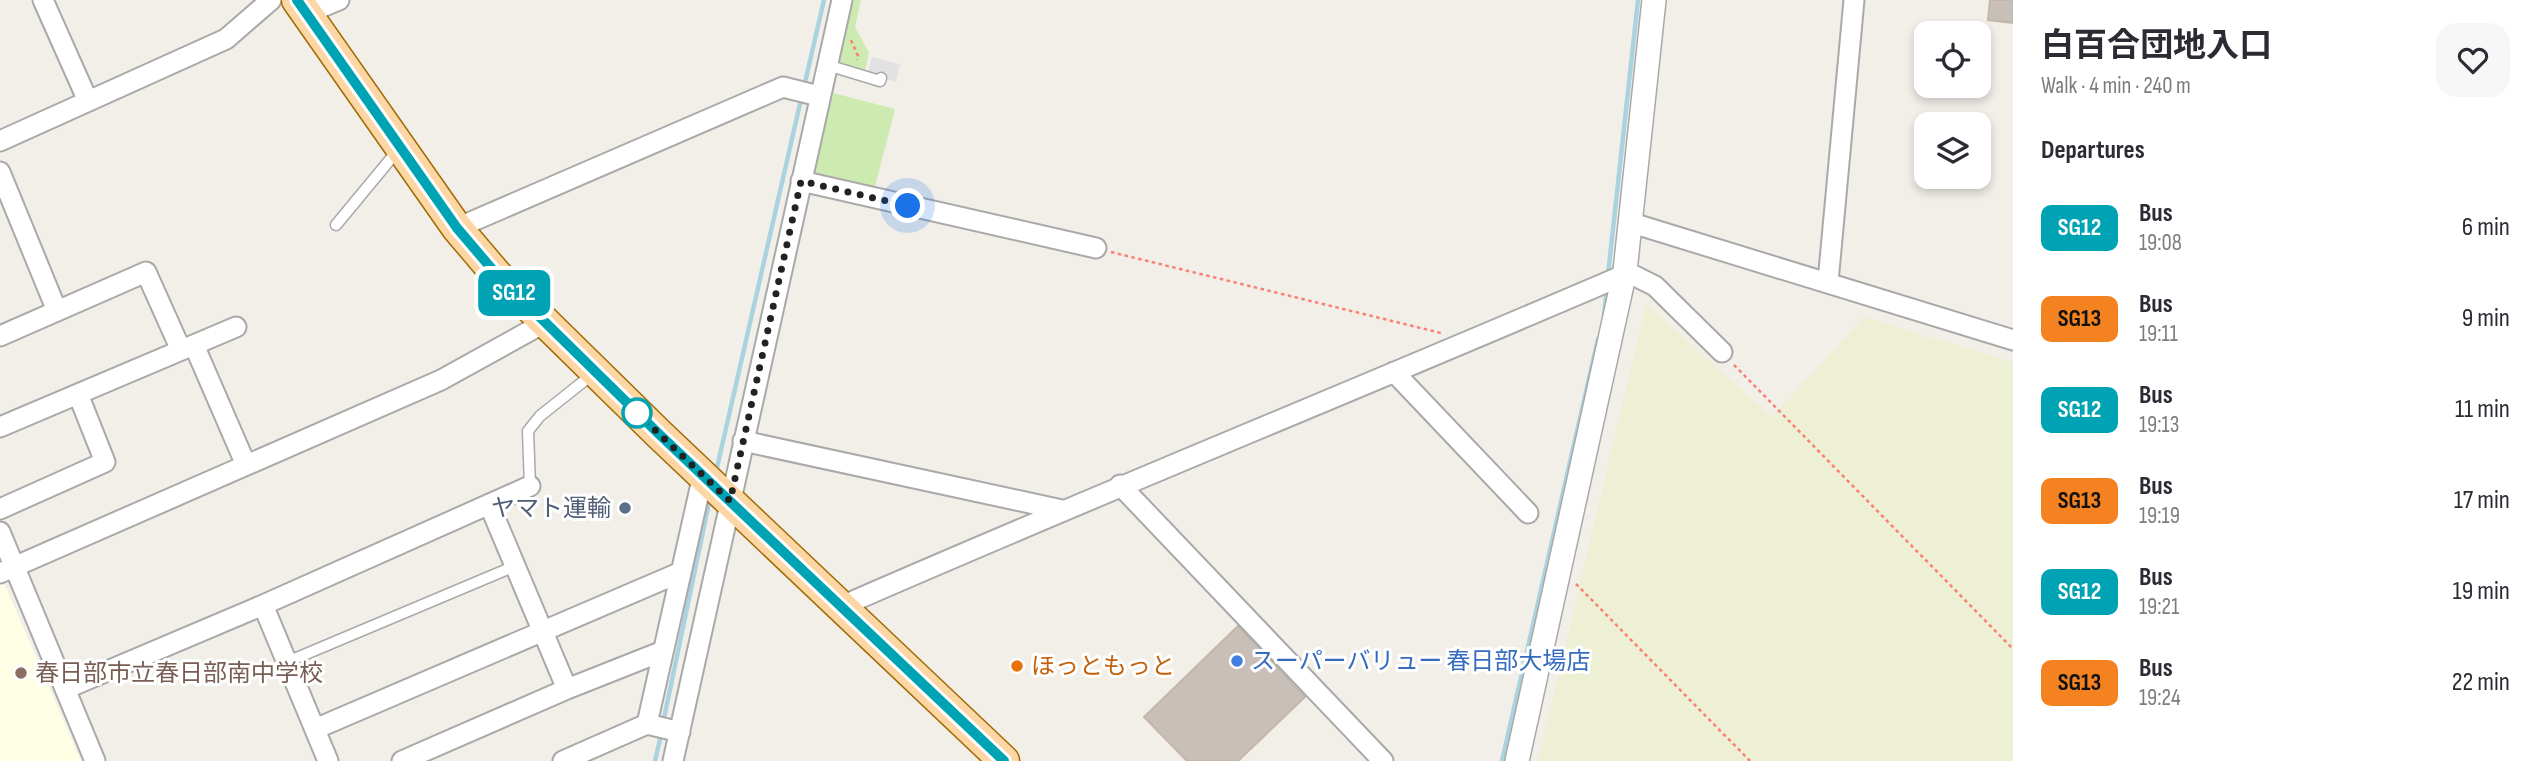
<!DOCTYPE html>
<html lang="en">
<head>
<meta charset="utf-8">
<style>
  :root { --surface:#fff; --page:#f7f7f7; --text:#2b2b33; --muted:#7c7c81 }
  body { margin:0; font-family:"Sofia Sans Condensed","Noto Sans JP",sans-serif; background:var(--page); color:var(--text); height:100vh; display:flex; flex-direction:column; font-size:26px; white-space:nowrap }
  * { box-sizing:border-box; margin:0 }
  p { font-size:23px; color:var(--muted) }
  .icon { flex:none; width:38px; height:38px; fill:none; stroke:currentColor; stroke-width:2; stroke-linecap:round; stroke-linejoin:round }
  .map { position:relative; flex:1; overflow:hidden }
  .details { display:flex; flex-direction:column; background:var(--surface); width:525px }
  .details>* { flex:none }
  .badge { padding:0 14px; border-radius:10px; font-size:24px; line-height:46px }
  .buttons { position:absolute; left:1914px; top:21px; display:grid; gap:14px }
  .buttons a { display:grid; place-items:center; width:77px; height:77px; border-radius:14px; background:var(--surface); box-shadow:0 4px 10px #0003; font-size:35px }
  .you { position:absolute; width:35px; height:35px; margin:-18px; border:5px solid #fff; border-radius:50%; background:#1a73e8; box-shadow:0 0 0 10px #1a73e833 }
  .map>.badge { position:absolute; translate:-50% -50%; box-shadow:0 0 0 4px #fff }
  h2 { padding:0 28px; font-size:26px; line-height:63px }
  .round { display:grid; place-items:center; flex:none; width:74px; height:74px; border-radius:21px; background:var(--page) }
  .head { display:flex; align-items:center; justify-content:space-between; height:119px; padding:0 28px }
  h1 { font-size:33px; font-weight:700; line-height:52px }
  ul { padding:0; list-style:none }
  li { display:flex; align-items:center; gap:21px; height:91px; padding:0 28px }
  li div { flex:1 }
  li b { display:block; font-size:26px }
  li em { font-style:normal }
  li .badge { min-width:77px; font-weight:700; text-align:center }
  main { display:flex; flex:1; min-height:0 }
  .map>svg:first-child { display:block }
  .education { fill:#ffffe5 }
  .farmland { fill:#eef0d5 }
  .grass { fill:#cdebb0 }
  .parking { fill:#e2e2e2 }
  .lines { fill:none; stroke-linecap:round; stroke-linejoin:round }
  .stream { stroke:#aad3df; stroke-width:4.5 }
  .building { fill:#c7bfb8; stroke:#c4b6ab; stroke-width:2 }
  .service-casing { stroke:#a9a9a9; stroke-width:13 }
  .minor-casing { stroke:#a9a9a9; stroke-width:23 }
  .tertiary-casing { stroke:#a9a9a9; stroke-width:26 }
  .primary-casing { stroke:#a06b00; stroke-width:33 }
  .path { stroke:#fa8072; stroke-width:2.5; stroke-dasharray:3.5 3.5; stroke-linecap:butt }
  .service { stroke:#fff; stroke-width:10 }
  .minor { stroke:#fff; stroke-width:19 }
  .tertiary { stroke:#fff; stroke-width:23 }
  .primary { stroke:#fcd6a4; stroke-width:30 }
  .line-casing { stroke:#fff; stroke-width:16 }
  .line { stroke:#00a3b4; stroke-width:10 }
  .walk { stroke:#222; stroke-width:7; stroke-dasharray:0 12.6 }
  .stop-dot { fill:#fff; stroke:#00a3b4; stroke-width:3.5 }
  .service-dot { fill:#5c6f8a; stroke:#fff; stroke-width:2.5 }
  .shop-dot { fill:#3f7fe0; stroke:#fff; stroke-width:2.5 }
  .food-dot { fill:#e8710a; stroke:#fff; stroke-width:2.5 }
  .education-dot { fill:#8d6e63; stroke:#fff; stroke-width:2.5 }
  .labels { text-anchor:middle; stroke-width:6; stroke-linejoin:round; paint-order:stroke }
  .service-label { font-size:24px; fill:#4e5e75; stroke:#fff; text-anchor:end }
  .shop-label { font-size:24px; fill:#366cbe; stroke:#fff; text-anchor:start }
  .food-label { font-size:24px; fill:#c56008; stroke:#fff; text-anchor:start }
  .education-label { font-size:24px; fill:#785e54; stroke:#fff; text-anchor:start }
</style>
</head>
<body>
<main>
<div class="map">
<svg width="2013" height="761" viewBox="0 0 2013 761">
  <rect width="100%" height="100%" fill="#f2efe9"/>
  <path class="education" d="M0 584 5 585 81 761H0Z"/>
  <path class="farmland" d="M1646 304 1772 417 1864 317 2013 362V761H1538Z"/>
  <path class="grass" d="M847 0H861L855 27 869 53 865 71 832 63Z
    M833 93 895 109 874 191 811 174Z"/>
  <path class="parking" d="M872 57 900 64 896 82 867 74Z"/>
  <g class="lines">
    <path class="stream" d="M804 87 824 0
      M1608 275 1638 0
      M1604 316 1607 287
      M716 472 802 95
      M663 723 710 498
      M655 761 661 735
      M1502 761 1598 339"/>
  </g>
  <path class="building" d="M1990 0H2013V23L1988 20Z
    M1238 626 1305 697 1238 761H1187L1144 717Z"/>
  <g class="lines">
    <g class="service-casing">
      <path id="service" d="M827 65 880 81 881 78
        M336 225 398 150
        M530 486 528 431 540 416 594 373
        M287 662 515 566"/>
    </g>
    <g class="minor-casing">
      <path id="minor" d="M43 0 88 101
        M308 13 339 0
        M0 141 226 39 271 0
        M0 172 57 311
        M801 181 1096 248
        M1632 223 2013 340
        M457 228 783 87 819 96
        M1828 282 1854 0
        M0 336 146 272 181 350
        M194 345 246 465
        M1394 372 1528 513
        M0 427 236 327
        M743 441 1062 510
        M1120 485 1383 761
        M489 504 567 689
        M0 509 105 462 78 394
        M0 532 95 761
        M0 573 441 380 544 323
        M263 605 328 761
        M842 606C1100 493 1361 388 1619 277L1625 271 1655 286 1722 352
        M65 689 263 605 530 486
        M647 724 703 475
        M315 729 681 572
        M402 761 567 689 663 651
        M563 761 647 724 680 732
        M673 761 842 0"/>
    </g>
    <g class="tertiary-casing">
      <path id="tertiary" d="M1517 761 1625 271 1654 0"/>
    </g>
    <g class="primary-casing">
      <path id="primary" d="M297 0 457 228 497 275 660 435 1004 761"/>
    </g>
    <path class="path" d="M851 40 858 56 857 60
      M1111 252 1441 333
      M1734 365 2013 649
      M1576 584 1750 761"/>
    <use href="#service" class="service"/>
    <use href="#minor" class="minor"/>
    <use href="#tertiary" class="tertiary"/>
    <use href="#primary" class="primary"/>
  </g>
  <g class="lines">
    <g class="line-casing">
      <path id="line" d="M297 0 457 228 497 275 660 435 1004 761"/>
    </g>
    <use href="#line" class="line"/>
    <path class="walk" d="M637 413 730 501 801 181 908 206"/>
  </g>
  <circle class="stop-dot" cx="637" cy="413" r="14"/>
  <circle class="service-dot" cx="625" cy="508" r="7"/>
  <circle class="shop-dot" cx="1237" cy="661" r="7"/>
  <circle class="food-dot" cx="1017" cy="666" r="7"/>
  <circle class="education-dot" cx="21" cy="673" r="7"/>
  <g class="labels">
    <g class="service-label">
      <text x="611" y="516">ヤマト運輸</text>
    </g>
    <g class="shop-label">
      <text x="1251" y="669">スーパーバリュー 春日部大場店</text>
    </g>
    <g class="food-label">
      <text x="1031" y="674">ほっともっと</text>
    </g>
    <g class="education-label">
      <text x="35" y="681">春日部市立春日部南中学校</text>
    </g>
  </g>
</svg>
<div class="buttons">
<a><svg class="icon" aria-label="locate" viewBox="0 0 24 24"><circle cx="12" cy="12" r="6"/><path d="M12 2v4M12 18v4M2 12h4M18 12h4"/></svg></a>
<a><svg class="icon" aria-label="layers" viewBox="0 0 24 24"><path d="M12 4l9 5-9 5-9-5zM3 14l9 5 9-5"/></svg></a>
</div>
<div class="you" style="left:908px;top:206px"></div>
<b class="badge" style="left:514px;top:293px;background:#00a3b4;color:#fff">SG12</b>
</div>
<section class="details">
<div class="head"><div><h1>白百合団地入口</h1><p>Walk · 4 min · 240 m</p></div><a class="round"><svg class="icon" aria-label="heart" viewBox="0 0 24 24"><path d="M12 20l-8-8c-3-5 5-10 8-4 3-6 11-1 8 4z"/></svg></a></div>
<h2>Departures</h2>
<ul>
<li><span class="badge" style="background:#00a3b4;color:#fff">SG12</span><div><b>Bus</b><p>19:08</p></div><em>6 min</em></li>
<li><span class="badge" style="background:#f58220;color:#111">SG13</span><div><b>Bus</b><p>19:11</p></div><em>9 min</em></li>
<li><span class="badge" style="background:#00a3b4;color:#fff">SG12</span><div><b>Bus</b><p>19:13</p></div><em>11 min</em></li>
<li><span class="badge" style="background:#f58220;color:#111">SG13</span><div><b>Bus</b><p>19:19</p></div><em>17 min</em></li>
<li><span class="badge" style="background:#00a3b4;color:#fff">SG12</span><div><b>Bus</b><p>19:21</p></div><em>19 min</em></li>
<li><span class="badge" style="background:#f58220;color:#111">SG13</span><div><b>Bus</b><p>19:24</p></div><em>22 min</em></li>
</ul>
</section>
</main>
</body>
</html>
